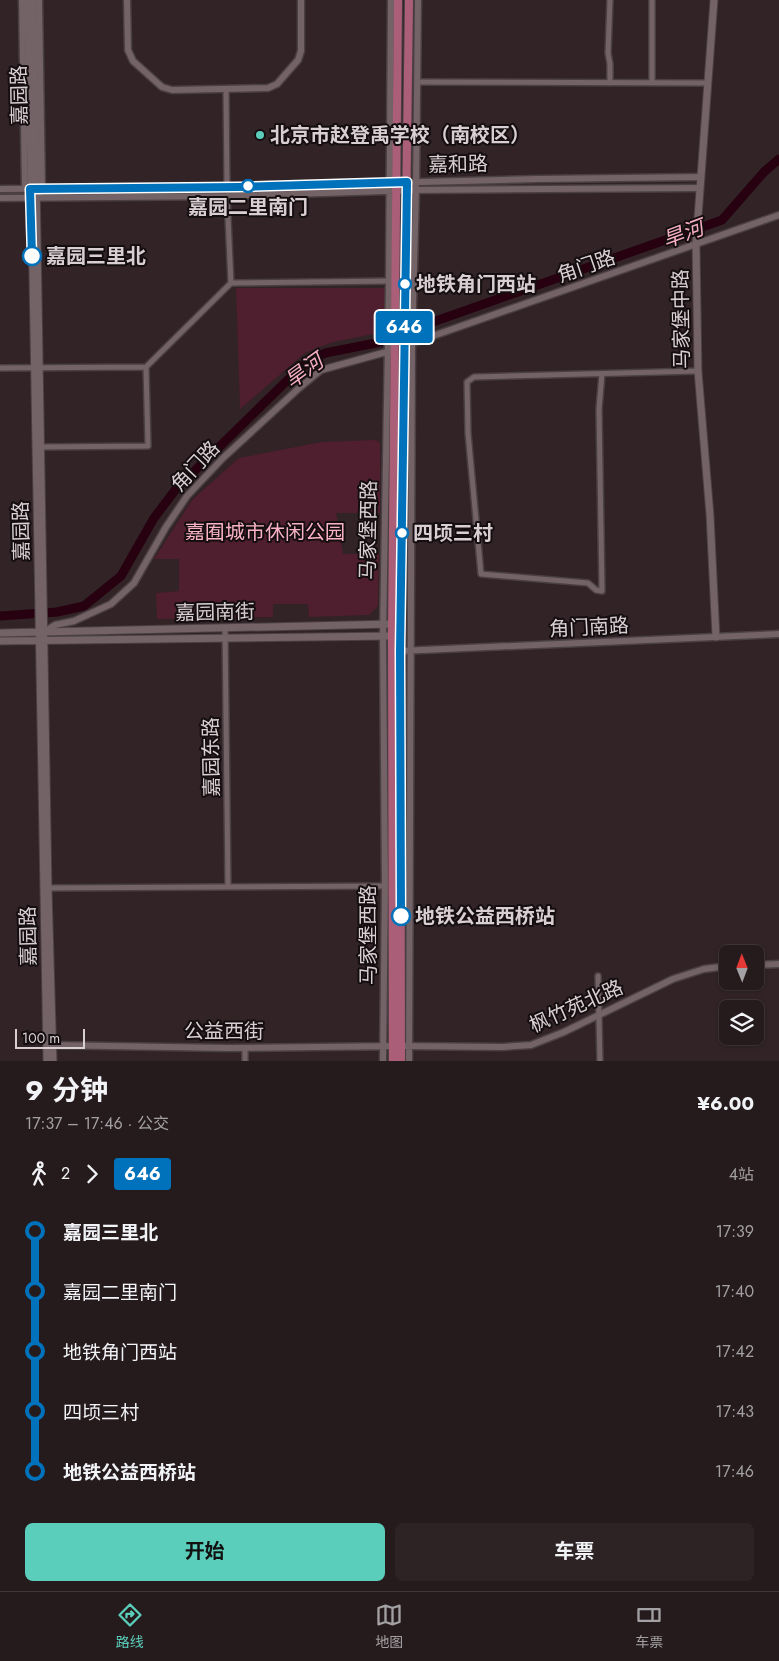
<!DOCTYPE html>
<html lang="zh">
<head>
<meta charset="utf-8">
<style>
  :root { --surface:#251a1c; --page:#2d2325; --text:#f1f3f6; --muted:#a3a1a3; --line:#42383b; --accent:#5bcebb }
  body { margin:0; font-family:Jost,"Noto Sans SC",sans-serif; background:var(--page); color:var(--text); height:100vh; display:flex; flex-direction:column; font-size:19px; white-space:nowrap }
  * { box-sizing:border-box; margin:0 }
  p { font-size:16px; color:var(--muted) }
  .icon { flex:none; width:28px; height:28px; fill:none; stroke:currentColor; stroke-width:2; stroke-linecap:round; stroke-linejoin:round }
  .map { position:relative; height:1061px; overflow:hidden }
  .side { display:flex; flex-direction:column; background:var(--surface); flex:1 }
  .side>* { flex:none }
  .badge { padding:0 10px; border-radius:4px; font-size:18px; line-height:32px }
  .needle { width:32px; rotate:359deg }
  .tools { position:absolute; left:719px; top:945px; display:grid; gap:10px }
  .tools a { display:grid; place-items:center; width:45px; height:45px; border-radius:8px; background:var(--surface); box-shadow:0 1px 4px #0004,0 0 0 1px var(--line); font-size:25px }
  .scale { position:absolute; left:15px; bottom:12px; width:70px; box-sizing:border-box; padding-left:5px; border:2px solid #d9cfd2; border-top:0; font-size:14px; line-height:18px; white-space:nowrap; color:#d9cfd2; -webkit-text-stroke:4px #140e10; paint-order:stroke }
  .map>.badge { position:absolute; translate:-50% -50%; box-shadow:0 0 0 2px #fff }
  .legs { display:flex; align-items:center; gap:8px; height:55px; padding:0 25px; font-size:16px }
  .legs p { margin-inline-start:auto }
  .head { display:flex; align-items:center; justify-content:space-between; height:85px; padding:0 25px }
  h1 { font-size:28px; font-weight:700; line-height:38px }
  .action { display:flex; gap:10px; margin-top:auto; padding:10px 25px }
  .action a { flex:1; height:58px; border-radius:8px; background:var(--accent); color:#111; font-size:20px; font-weight:700; line-height:58px; text-align:center }
  .action a+a { background:var(--page); color:var(--text) }
  ul { padding:0 25px; list-style:none }
  li { display:flex; align-items:center; gap:18px; height:60px; font-size:19px }
  li i { display:grid; place-items:center; width:8px; height:100%; margin:0 6px; background:currentColor }
  li i::after { content:''; width:12px; height:12px; margin:-6px; border:4px solid; border-radius:50%; background:var(--surface) }
  li p { margin-inline-start:auto }
  li:first-child i { background:linear-gradient(#0000 50%,currentColor 0) }
  li:last-child i { background:linear-gradient(currentColor 50%,#0000 0) }
  .tabs { display:flex; justify-content:space-around; align-items:center; height:70px; border-top:1px solid var(--line); background:var(--surface); font-size:14px; color:var(--muted) }
  .tabs a { display:grid; justify-items:center; gap:2px }
  .tabs .active { color:var(--accent) }
  .map>svg:first-child { display:block }
  .green { fill:#4f1e2f }
  .lines { fill:none; stroke-linecap:round; stroke-linejoin:round }
  .river { stroke:#270110; stroke-width:9 }
  .minor-casing { stroke:#4a3f42; stroke-width:8 }
  .tertiary-casing { stroke:#4a3f42; stroke-width:9 }
  .secondary-casing { stroke:#4a3f42; stroke-width:9 }
  .primary-casing { stroke:#4a3f42; stroke-width:10 }
  .minor { stroke:#736266; stroke-width:5 }
  .tertiary { stroke:#736266; stroke-width:6 }
  .secondary { stroke:#736266; stroke-width:7 }
  .primary { stroke:#aa5e77; stroke-width:8 }
  .line-1-casing { stroke:#fff; stroke-width:11 }
  .line-1 { stroke:#0072bc; stroke-width:8 }
  .poi-dot { fill:#5bcebb; stroke:#140e10; stroke-width:2 }
  .stop-1-dot { fill:#fff; stroke:#0072bc; stroke-width:2.5 }
  .labels { text-anchor:middle; stroke-width:4; stroke-linejoin:round; paint-order:stroke }
  .street-label { font-size:20px; fill:#d9cfd2; stroke:#140e10 }
  .poi-label { font-size:20px; font-weight:bold; fill:#d9cfd2; stroke:#140e10; text-anchor:start }
  .stop-label { font-size:20px; font-weight:bold; fill:#d9cfd2; stroke:#140e10; text-anchor:start }
  .park-label { font-size:20px; fill:#f9b2c5; stroke:#140e10 }
  .water-label { font-size:21px; font-style:italic; fill:#f6afc2; stroke:#140e10 }
</style>
</head>
<body>
<div class="map">
<svg width="779" height="1061" viewBox="0 0 779 1061">
  <rect width="100%" height="100%" fill="#312326"/>
  <path class="green" d="M236 288H387L384 332 333 342 305 353 240 409Z
    M376 440 380 443V513H336L343 554H379L378 606 369 615 309 617 308 604H273V617L157 619 156 593 179 591V559H154L192 500 239 458 322 442Z"/>
  <g class="lines">
    <path class="river" d="M0 616 57 612 84 606 121 576 154 518 176 489 300 368 325 353 381 342 430 323 722 220 764 172 779 159"/>
    <g class="minor-casing">
      <path id="minor" d="M652 0V83
        M418 82 707 83
        M610 83V64L608 53 610 0
        M226 89 227 187
        M227 196 231 283
        M0 368 146 367 231 283 389 281
        M602 374 599 409 602 591 596 590 588 583 481 574 468 433 467 382 474 377 698 371
        M41 447 148 446 146 367
        M225 628 228 887
        M48 888 385 886
        M598 976 600 1061
        M245 1048V1061"/>
    </g>
    <g class="tertiary-casing">
      <path id="tertiary" d="M22 0 25 189
        M39 0 42 189 40 192
        M127 0 128 50 133 61 162 87 172 90 268 88 277 84 298 60 301 51V0
        M0 189 227 187 537 179 701 177
        M0 198 227 196 416 190 700 188
        M410 344 779 215
        M44 632 55 625 74 621 111 604 134 583 166 527 187 496 223 458 298 389 321 370 390 351
        M400 651 779 634
        M755 965 779 964
        M48 1045 228 1048 401 1046 502 1047 531 1045 564 1032 673 979 704 969 728 966
        M383 1061 385 886 383 636 389 281 391 0
        M409 1061 412 344 416 190 418 0"/>
    </g>
    <g class="secondary-casing">
      <path id="secondary" d="M28 0 47 1061
        M33 0 48 888 53 1061
        M714 0 696 244 698 371 710 515 716 637
        M0 633 392 624
        M0 641 392 636"/>
    </g>
    <g class="primary-casing">
      <path id="primary" d="M393 1061 392 636 398 0
        M401 1061 400 651 409 0"/>
    </g>
    <use href="#minor" class="minor"/>
    <use href="#tertiary" class="tertiary"/>
    <use href="#secondary" class="secondary"/>
    <use href="#primary" class="primary"/>
  </g>
  <g class="lines">
    <g class="line-1-casing">
      <path id="line-1" d="M32 256 30 189 238 187 407 182 400 651 401 916"/>
    </g>
    <use href="#line-1" class="line-1"/>
  </g>
  <circle class="poi-dot" cx="260" cy="135" r="5"/>
  <g class="stop-1-dot">
    <circle cx="248" cy="186" r="6"/>
    <circle cx="32" cy="256" r="9"/>
    <circle cx="405" cy="284" r="6"/>
    <circle cx="402" cy="533" r="6"/>
    <circle cx="401" cy="916" r="9"/>
  </g>
  <g class="labels">
    <g class="street-label">
      <text transform="translate(19 95) rotate(-91)" y="7">嘉园路</text>
      <text transform="translate(458 164) rotate(-1)" y="7">嘉和路</text>
      <text transform="translate(586 266) rotate(-19)" y="7">角门路</text>
      <text transform="translate(681 319) rotate(-91)" y="7">马家堡中路</text>
      <text transform="translate(195 466) rotate(-47)" y="7">角门路</text>
      <text transform="translate(368 530) rotate(-89)" y="7">马家堡西路</text>
      <text transform="translate(21 531) rotate(-91)" y="7">嘉园路</text>
      <text transform="translate(215 612) rotate(-1)" y="7">嘉园南街</text>
      <text transform="translate(589 627) rotate(-3)" y="7">角门南路</text>
      <text transform="translate(211 757) rotate(-91)" y="7">嘉园东路</text>
      <text transform="translate(368 935) rotate(-90)" y="7">马家堡西路</text>
      <text transform="translate(28 936) rotate(-91)" y="7">嘉园路</text>
      <text transform="translate(576 1006) rotate(-24)" y="7">枫竹苑北路</text>
      <text x="224" y="1038">公益西街</text>
    </g>
    <g class="poi-label">
      <text x="270" y="142">北京市赵登禹学校（南校区）</text>
    </g>
    <g class="stop-label">
      <text x="248" y="214" text-anchor="middle">嘉园二里南门</text>
      <text x="46" y="263">嘉园三里北</text>
      <text x="416" y="291">地铁角门西站</text>
      <text x="413" y="540">四顷三村</text>
      <text x="415" y="923">地铁公益西桥站</text>
    </g>
    <g class="park-label">
      <text x="265" y="539">嘉囿城市休闲公园</text>
    </g>
    <g class="water-label">
      <text transform="translate(683 234) rotate(-20)" y="7">旱河</text>
      <text transform="translate(304 371) rotate(-36)" y="7">旱河</text>
    </g>
  </g>
</svg>
<div class="tools">
<a><svg class="needle" viewBox="-14 -14 28 28"><path d="M0-13l5 13h-10z" fill="#e53935"/><path d="M0 13l5-13h-10z" fill="#a3a1a3"/></svg></a>
<a><svg class="icon" aria-label="layers" viewBox="0 0 24 24"><path d="M12 4l9 5-9 5-9-5zM3 14l9 5 9-5"/></svg></a>
</div>
<div class="scale">100 m</div>
<b class="badge" style="left:404px;top:327px;background:#0072bc;color:#fff">646</b>
</div>
<section class="side">
<div class="head"><div><h1>9 分钟</h1><p>17:37 – 17:46 · 公交</p></div><b>¥6.00</b></div>
<div class="legs"><svg class="icon" aria-label="walk" viewBox="0 0 24 24"><circle cx="13" cy="4" r="2"/><path d="M13 8l-2 6 4 7M11 14l-3 7M7 12l3-4h3l4 4"/></svg>2<svg class="icon" aria-label="forward" viewBox="0 0 24 24"><path d="M9 5l7 7-7 7"/></svg><b class="badge" style="background:#0072bc;color:#fff">646</b><p>4站</p></div>
<ul>
<li><i style="color:#0072bc"></i><b>嘉园三里北</b><p>17:39</p></li>
<li><i style="color:#0072bc"></i><span>嘉园二里南门</span><p>17:40</p></li>
<li><i style="color:#0072bc"></i><span>地铁角门西站</span><p>17:42</p></li>
<li><i style="color:#0072bc"></i><span>四顷三村</span><p>17:43</p></li>
<li><i style="color:#0072bc"></i><b>地铁公益西桥站</b><p>17:46</p></li>
</ul>
<div class="action"><a>开始</a><a>车票</a></div>
</section>
<nav class="tabs">
<a class="active"><svg class="icon" aria-label="directions" viewBox="0 0 24 24"><path d="M12 3l9 9-9 9-9-9zM9 14v-3h6M13 9l2 2-2 2"/></svg>路线</a>
<a><svg class="icon" aria-label="map" viewBox="0 0 24 24"><path d="M3 6l6-2 6 2 6-2v14l-6 2-6-2-6 2zM9 4v14M15 6v14"/></svg>地图</a>
<a><svg class="icon" aria-label="tickets" viewBox="0 0 24 24"><path d="M3 7h18v10H3zM15 7v10"/></svg>车票</a>
</nav>
</body>
</html>
